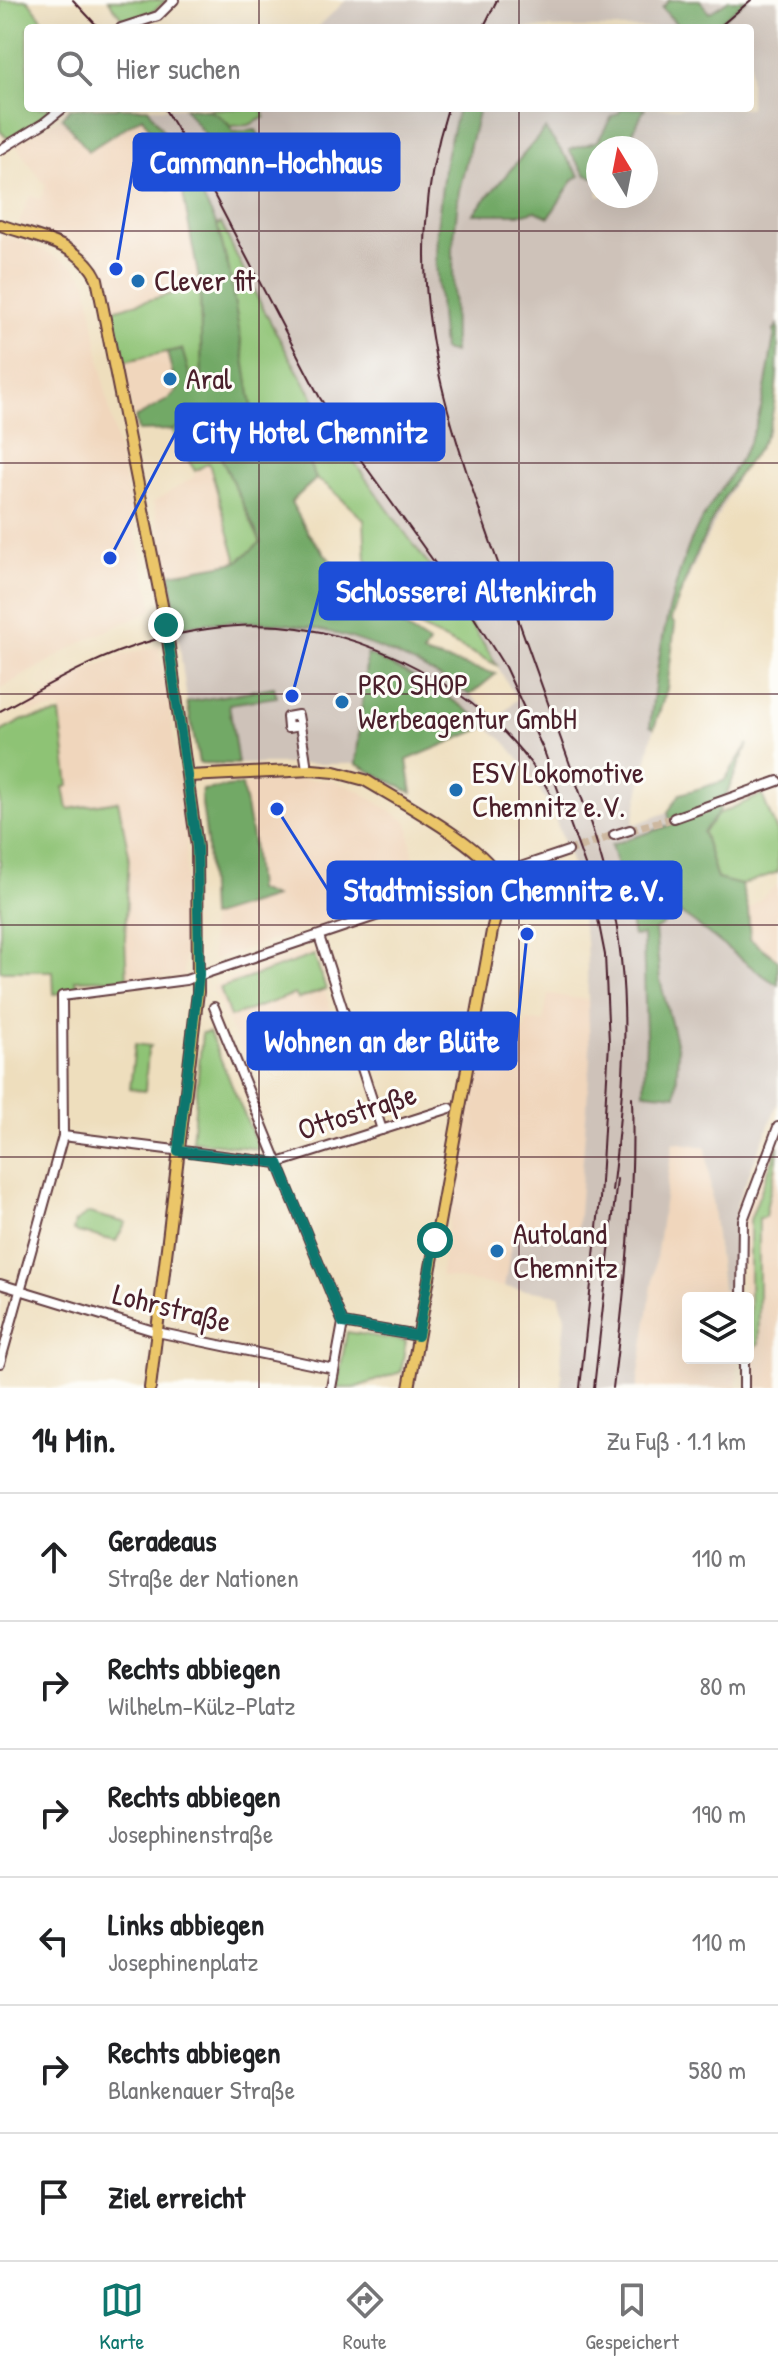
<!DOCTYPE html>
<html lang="de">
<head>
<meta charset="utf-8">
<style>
  :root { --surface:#fff; --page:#f6f6f6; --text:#202124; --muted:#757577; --line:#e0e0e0; --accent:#0f766e }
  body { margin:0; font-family:"Patrick Hand",sans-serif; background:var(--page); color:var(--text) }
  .controls { position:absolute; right:24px; bottom:24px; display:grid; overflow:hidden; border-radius:8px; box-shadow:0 8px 32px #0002 }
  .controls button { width:72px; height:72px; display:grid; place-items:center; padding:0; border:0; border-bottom:2px solid var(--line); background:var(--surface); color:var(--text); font:40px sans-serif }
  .compass { position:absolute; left:586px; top:136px; width:72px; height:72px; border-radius:50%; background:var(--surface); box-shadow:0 8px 32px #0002; rotate:350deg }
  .stop { position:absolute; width:24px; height:24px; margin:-18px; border:6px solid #0f766e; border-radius:50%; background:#fff }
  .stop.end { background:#0f766e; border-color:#fff; box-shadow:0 2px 8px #0008 }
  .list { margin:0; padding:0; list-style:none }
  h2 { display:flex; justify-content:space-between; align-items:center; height:104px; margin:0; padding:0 32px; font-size:34px }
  h2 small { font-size:26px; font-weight:400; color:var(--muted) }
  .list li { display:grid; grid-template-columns:52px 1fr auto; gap:24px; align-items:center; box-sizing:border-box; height:128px; padding:0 32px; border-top:2px solid var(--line) }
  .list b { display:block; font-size:30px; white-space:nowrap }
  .list p { margin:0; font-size:26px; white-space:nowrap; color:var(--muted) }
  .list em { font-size:26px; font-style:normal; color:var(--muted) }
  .icon { flex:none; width:44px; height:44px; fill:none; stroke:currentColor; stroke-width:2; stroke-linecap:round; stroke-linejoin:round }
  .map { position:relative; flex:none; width:778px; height:1388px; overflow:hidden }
  .search { position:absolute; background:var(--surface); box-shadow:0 8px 32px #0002; left:24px; right:24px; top:24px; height:88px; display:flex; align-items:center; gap:20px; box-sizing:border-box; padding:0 28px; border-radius:8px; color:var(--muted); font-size:30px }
  .sheet { height:872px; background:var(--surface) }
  nav { display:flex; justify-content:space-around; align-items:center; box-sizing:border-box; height:112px; border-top:2px solid var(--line); background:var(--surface); font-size:22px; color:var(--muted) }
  nav a { display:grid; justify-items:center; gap:4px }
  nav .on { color:var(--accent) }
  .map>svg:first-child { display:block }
  .built { fill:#f0d6bc }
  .industrial { fill:#cec2b9; fill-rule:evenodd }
  .green { fill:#8ec375; stroke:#6c7150; stroke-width:2 }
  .forest { fill:#72a966; stroke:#5e6448; stroke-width:2 }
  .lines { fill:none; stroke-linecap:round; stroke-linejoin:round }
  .minor-tunnel { stroke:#cdb8a0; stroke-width:8; stroke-dasharray:8 4; stroke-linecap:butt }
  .minor-casing { stroke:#633c41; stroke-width:12 }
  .major-casing { stroke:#633c41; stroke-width:14 }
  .minor { stroke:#fff; stroke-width:8 }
  .major { stroke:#ebc669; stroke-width:10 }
  .rail { stroke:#4a1f2b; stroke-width:2 }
  .route { stroke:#0f766e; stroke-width:10 }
  .grid { fill:none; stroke:#4a1f2b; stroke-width:2; stroke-opacity:0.55 }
  .poi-dot { fill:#1f6fb2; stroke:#fdfcf7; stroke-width:3 }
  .labels { text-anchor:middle; stroke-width:6; stroke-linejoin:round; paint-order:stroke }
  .poi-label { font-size:30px; fill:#4a1f2b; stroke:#fdfcf7; text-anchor:start }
  .street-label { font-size:30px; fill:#4a1f2b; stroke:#fdfcf7 }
  .leader { fill:none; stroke:#1d4ed8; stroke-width:3 }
  .callout-dot { fill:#1d4ed8; stroke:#fdfcf7; stroke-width:3 }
  .callout { fill:#1d4ed8; stroke:#1d4ed8; stroke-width:3 }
  .callout-label { font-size:32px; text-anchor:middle; font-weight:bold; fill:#fff }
</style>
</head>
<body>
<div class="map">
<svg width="778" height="1388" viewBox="0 0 778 1388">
  <rect width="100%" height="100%" fill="#fdfcf7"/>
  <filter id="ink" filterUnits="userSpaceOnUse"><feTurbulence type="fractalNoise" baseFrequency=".0125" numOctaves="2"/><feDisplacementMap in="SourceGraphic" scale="16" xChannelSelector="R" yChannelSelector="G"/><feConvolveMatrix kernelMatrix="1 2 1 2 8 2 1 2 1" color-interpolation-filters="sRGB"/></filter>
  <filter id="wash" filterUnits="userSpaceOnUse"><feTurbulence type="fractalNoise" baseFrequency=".006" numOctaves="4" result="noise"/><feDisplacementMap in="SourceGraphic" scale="32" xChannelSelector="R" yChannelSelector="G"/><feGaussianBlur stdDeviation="1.8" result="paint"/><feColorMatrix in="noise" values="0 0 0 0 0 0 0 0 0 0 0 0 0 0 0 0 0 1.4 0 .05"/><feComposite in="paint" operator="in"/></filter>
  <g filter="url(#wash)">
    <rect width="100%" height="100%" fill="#eedebd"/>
    <path class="built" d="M142,116L164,151L162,180L180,184L182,188L200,286L109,311L97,265L89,251L19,223L30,196L40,199L46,186L16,145L62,117L89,151Z
      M0,235L14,237L73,265L87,282L104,384L153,610L86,640L0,689Z
      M167,352L177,391L167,400L135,418L121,362Z
      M209,462L237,562L170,574L153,502L194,477L195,471Z
      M159,646L187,823L184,977L127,979L125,939L129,854L118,801L68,809L64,787L69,785L60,708L27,713V708L63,682L94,667L123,655Z
      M298,779L331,780L359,791L408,822L418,892L212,960L210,917L272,897L257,890L253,842L242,785Z
      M778,884V960L750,939L748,909Z
      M312,948L340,1039L249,1069L212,986Z
      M548,994L589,1000L590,1062L577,1240L514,1229L504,1287L440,1276L482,1023L524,1031L526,1020L543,1022Z
      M778,1128V1388H748V1298H743L744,1220Z
      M673,1142L706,1146L721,1288L736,1295V1298H688V1358H737V1388H637Z"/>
    <path class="industrial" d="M346,0H778V356L751,451L701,550L671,619L655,672L650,726L654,728L633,822L635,824L668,812V825H671L688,887L778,966V1103L736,1206V1295L722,1289L706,1147L673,1142L637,1388H561L562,1372H560L565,1317L559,1295L504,1287L514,1229L577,1240L590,1062L586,941L577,899L578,880L551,808L525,767L505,742L460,703L367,655L356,764H238L229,703L276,697L274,687L187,702L177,627L232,621H270L304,625L368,643L424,667L470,695L498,718L517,699L469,619L352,459L307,389L258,303L221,224L217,225L191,174L148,108H184L200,128L249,125L261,108H750V28H317ZM598,148H646V196H598Z"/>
    <path class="green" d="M0,0H28L49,28H28V108H60L8,139L0,131Z
      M108,0H167L147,16L124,21Z
      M261,108L265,117L249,125L231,126L209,109Z
      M221,223C259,305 301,382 351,457C398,527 453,592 497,665L409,622L366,560L364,520L328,486L316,479L291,420L258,443L229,270L217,225Z
      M200,286L202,383L192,385L181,349L121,362L109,311Z
      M205,410L217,449L261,543L237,562L209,463L195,471L182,450H179L173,430Z
      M60,714L69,786L64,787L68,809L118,801L129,854L125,939L127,979L75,980L82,991L54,994L53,971H0V732L23,720Z
      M762,795L778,834V872L741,885L717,879L703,832L718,814Z
      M314,955L326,989L298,999L295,994L230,1017L220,988Z
      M209,1032L259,1149L192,1141L202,1033Z
      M135,1044L151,1046L148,1050L145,1091L130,1089Z
      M778,1145C778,1170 768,1192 765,1217L759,1218V1343L754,1350L750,1323V1220Z
      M89,1213L126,1223L116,1241L73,1231L75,1222Z
      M347,1332L406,1341L401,1372L354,1388H337Z"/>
    <path class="forest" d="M669,0H700L709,13L729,0H746L713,28H680L662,8Z
      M70,108H148L191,174L217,225L229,270L258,442L290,420L316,479L291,502L308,533L349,584L347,590L429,643L423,654L496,674L470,695C375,635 289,610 177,627L170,574L237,562L261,542L217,449L206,411L173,430L138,431L135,418L167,400L177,391L167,352L182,349L192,384L202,383L200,286L182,188L179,184L169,190L162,180L164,151L142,117L88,151L62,117Z
      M184,108C206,108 222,111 233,132L256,130L262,141L249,165C221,159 201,130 184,108Z
      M458,108H479L459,191L453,247L454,353L443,350L436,264L437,228L445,161Z
      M622,108H645L625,148H598V178L586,175L569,150L598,141L612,116L618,114Z
      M545,129L580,176L574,179L549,217L535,211L524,214H473Z
      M778,325C778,359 778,396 769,428C761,450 744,465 732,484C707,526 687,574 671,619L675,625L667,689L654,728L650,726C656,666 666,606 688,548C701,514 725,486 743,454C763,420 767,375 774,337V330Z
      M367,654C411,674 450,695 488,726L407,760L412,793L356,764Z
      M274,687L277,697L229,704L238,764L199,763L187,702Z
      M748,744L718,814L703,832L717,879L741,885L748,909L750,939L778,960V985C743,964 714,935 680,913L655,930L660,980L678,1050L676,1095L644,1092L646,1037L643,935L633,936L625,896L611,845L671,825L668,812L680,794L724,781Z
      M242,785L253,842L257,890L274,897L210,917L207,842L201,796L203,790Z"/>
  </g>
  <g filter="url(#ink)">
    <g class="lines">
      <path class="minor-tunnel" d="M630,830L674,818
        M568,851L614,835"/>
      <g class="minor-casing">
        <path id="minor" d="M121,28L158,16L174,0
          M0,150L44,123L63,108
          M300,726L288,728L287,717L298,715C301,733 305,752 307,770
          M674,818L778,781
          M614,835L630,830
          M319,936L382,1130
          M214,1007L343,1323
          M63,1136L278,1163L450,1108
          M0,1284L157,1332L334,1369
          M742,1298L743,1220L778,1127
          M343,1323L418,1336
          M0,1363L63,1136L62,996L186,980L568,851
          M331,1388L343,1323
          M744,1388V1358"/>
      </g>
      <g class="major-casing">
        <path id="major" d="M0,225C34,237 81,243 97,279L166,625L197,847L198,992L150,1388
          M189,776L312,770L335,772L365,780C394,798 493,850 499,881C502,897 495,916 492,931L409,1388"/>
      </g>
      <use href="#minor" class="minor"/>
      <use href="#major" class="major"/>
      <path class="rail" d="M73,0L99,28
        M483,28L497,0
        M718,28L751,0
        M164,108L198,164L320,398L348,442L473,616L505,667L544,751L590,879L605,955L609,1043L600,1199L580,1388
        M448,108C397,270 439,396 493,549C518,619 543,689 568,759C584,804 601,850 611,897C633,995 624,1092 612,1191
        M0,711C49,684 99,655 154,640C195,629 237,623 280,626C384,634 503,703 552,797
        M594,1388L617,1179
        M613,1388C625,1291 635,1195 632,1097"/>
    </g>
  </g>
  <g class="lines" filter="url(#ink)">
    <path class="route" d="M166,625L197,847L199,975L178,1151L278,1163L343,1323L418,1336L435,1240"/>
  </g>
  <path class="grid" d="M259,0V28M519,0V28M259,108V1388M519,108V1388M0,231H778M0,463H778M0,694H778M0,925H778M0,1157H778"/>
  <g class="poi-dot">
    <circle cx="138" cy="281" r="8"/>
    <circle cx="170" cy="379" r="8"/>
    <circle cx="342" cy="702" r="8"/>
    <circle cx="456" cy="790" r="8"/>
    <circle cx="497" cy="1251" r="8"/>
  </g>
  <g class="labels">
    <g class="poi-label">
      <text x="154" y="291">Clever fit</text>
      <text x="186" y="389">Aral</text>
      <text x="358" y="695">PRO SHOP<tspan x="358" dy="34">Werbeagentur GmbH</tspan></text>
      <text x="472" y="783">ESV Lokomotive<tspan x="472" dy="34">Chemnitz e.V.</tspan></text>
      <text x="513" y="1244">Autoland<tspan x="513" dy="34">Chemnitz</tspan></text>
    </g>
    <g class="street-label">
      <text transform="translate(357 1112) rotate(-18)" y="10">Ottostraße</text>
      <text transform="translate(172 1308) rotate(14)" y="10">Lohrstraße</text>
    </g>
  </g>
  <path class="leader" d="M116 269L134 162M110 558L176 432M292 696L320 591M277 809L328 890M527 934L516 1041"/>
  <g class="callout-dot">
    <circle cx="116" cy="269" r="8"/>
    <circle cx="110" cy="558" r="8"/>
    <circle cx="292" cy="696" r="8"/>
    <circle cx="277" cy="809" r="8"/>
    <circle cx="527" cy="934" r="8"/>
  </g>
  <g class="callout">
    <rect x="134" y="134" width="265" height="56" rx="8"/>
    <rect x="176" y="404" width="268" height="56" rx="8"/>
    <rect x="320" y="563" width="292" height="56" rx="8"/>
    <rect x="328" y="862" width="353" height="56" rx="8"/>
    <rect x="248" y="1013" width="268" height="56" rx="8"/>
  </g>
  <g class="callout-label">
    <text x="266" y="173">Cammann-Hochhaus</text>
    <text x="310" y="443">City Hotel Chemnitz</text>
    <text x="466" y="602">Schlosserei Altenkirch</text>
    <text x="504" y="901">Stadtmission Chemnitz e.V.</text>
    <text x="382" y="1052">Wohnen an der Blüte</text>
  </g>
</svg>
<div class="controls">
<button><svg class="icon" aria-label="layers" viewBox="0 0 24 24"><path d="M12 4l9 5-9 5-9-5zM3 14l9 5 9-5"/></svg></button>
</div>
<svg class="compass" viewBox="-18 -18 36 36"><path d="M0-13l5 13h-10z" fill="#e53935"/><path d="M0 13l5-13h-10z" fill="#757577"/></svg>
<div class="stop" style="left:435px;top:1240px"></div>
<div class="stop end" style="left:166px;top:625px"></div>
<div class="search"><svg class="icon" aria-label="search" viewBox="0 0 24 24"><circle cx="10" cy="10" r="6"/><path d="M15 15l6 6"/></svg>Hier suchen</div>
</div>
<section class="sheet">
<h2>14 Min.<small>Zu Fuß · 1.1 km</small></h2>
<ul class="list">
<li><svg class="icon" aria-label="ahead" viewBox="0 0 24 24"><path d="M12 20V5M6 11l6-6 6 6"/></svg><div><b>Geradeaus</b><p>Straße der Nationen</p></div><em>110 m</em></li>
<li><svg class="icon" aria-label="right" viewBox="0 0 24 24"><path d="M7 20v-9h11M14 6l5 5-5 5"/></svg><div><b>Rechts abbiegen</b><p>Wilhelm-Külz-Platz</p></div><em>80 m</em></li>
<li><svg class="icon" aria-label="right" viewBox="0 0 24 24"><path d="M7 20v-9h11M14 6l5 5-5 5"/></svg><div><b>Rechts abbiegen</b><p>Josephinenstraße</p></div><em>190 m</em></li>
<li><svg class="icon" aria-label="left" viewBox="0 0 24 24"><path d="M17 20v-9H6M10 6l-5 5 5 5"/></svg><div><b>Links abbiegen</b><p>Josephinenplatz</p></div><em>110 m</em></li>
<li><svg class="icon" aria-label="right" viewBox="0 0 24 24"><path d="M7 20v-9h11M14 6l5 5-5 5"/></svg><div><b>Rechts abbiegen</b><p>Blankenauer Straße</p></div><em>580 m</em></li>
<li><svg class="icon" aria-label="arrive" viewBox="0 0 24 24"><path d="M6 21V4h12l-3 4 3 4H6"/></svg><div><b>Ziel erreicht</b></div></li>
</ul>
</section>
<nav>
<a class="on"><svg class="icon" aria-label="map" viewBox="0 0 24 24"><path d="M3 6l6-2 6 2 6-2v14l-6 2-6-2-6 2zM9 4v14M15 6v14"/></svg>Karte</a>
<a><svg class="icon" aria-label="directions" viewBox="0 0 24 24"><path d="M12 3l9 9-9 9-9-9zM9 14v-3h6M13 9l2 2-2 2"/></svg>Route</a>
<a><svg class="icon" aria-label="saved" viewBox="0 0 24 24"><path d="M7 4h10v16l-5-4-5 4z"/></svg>Gespeichert</a>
</nav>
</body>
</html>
